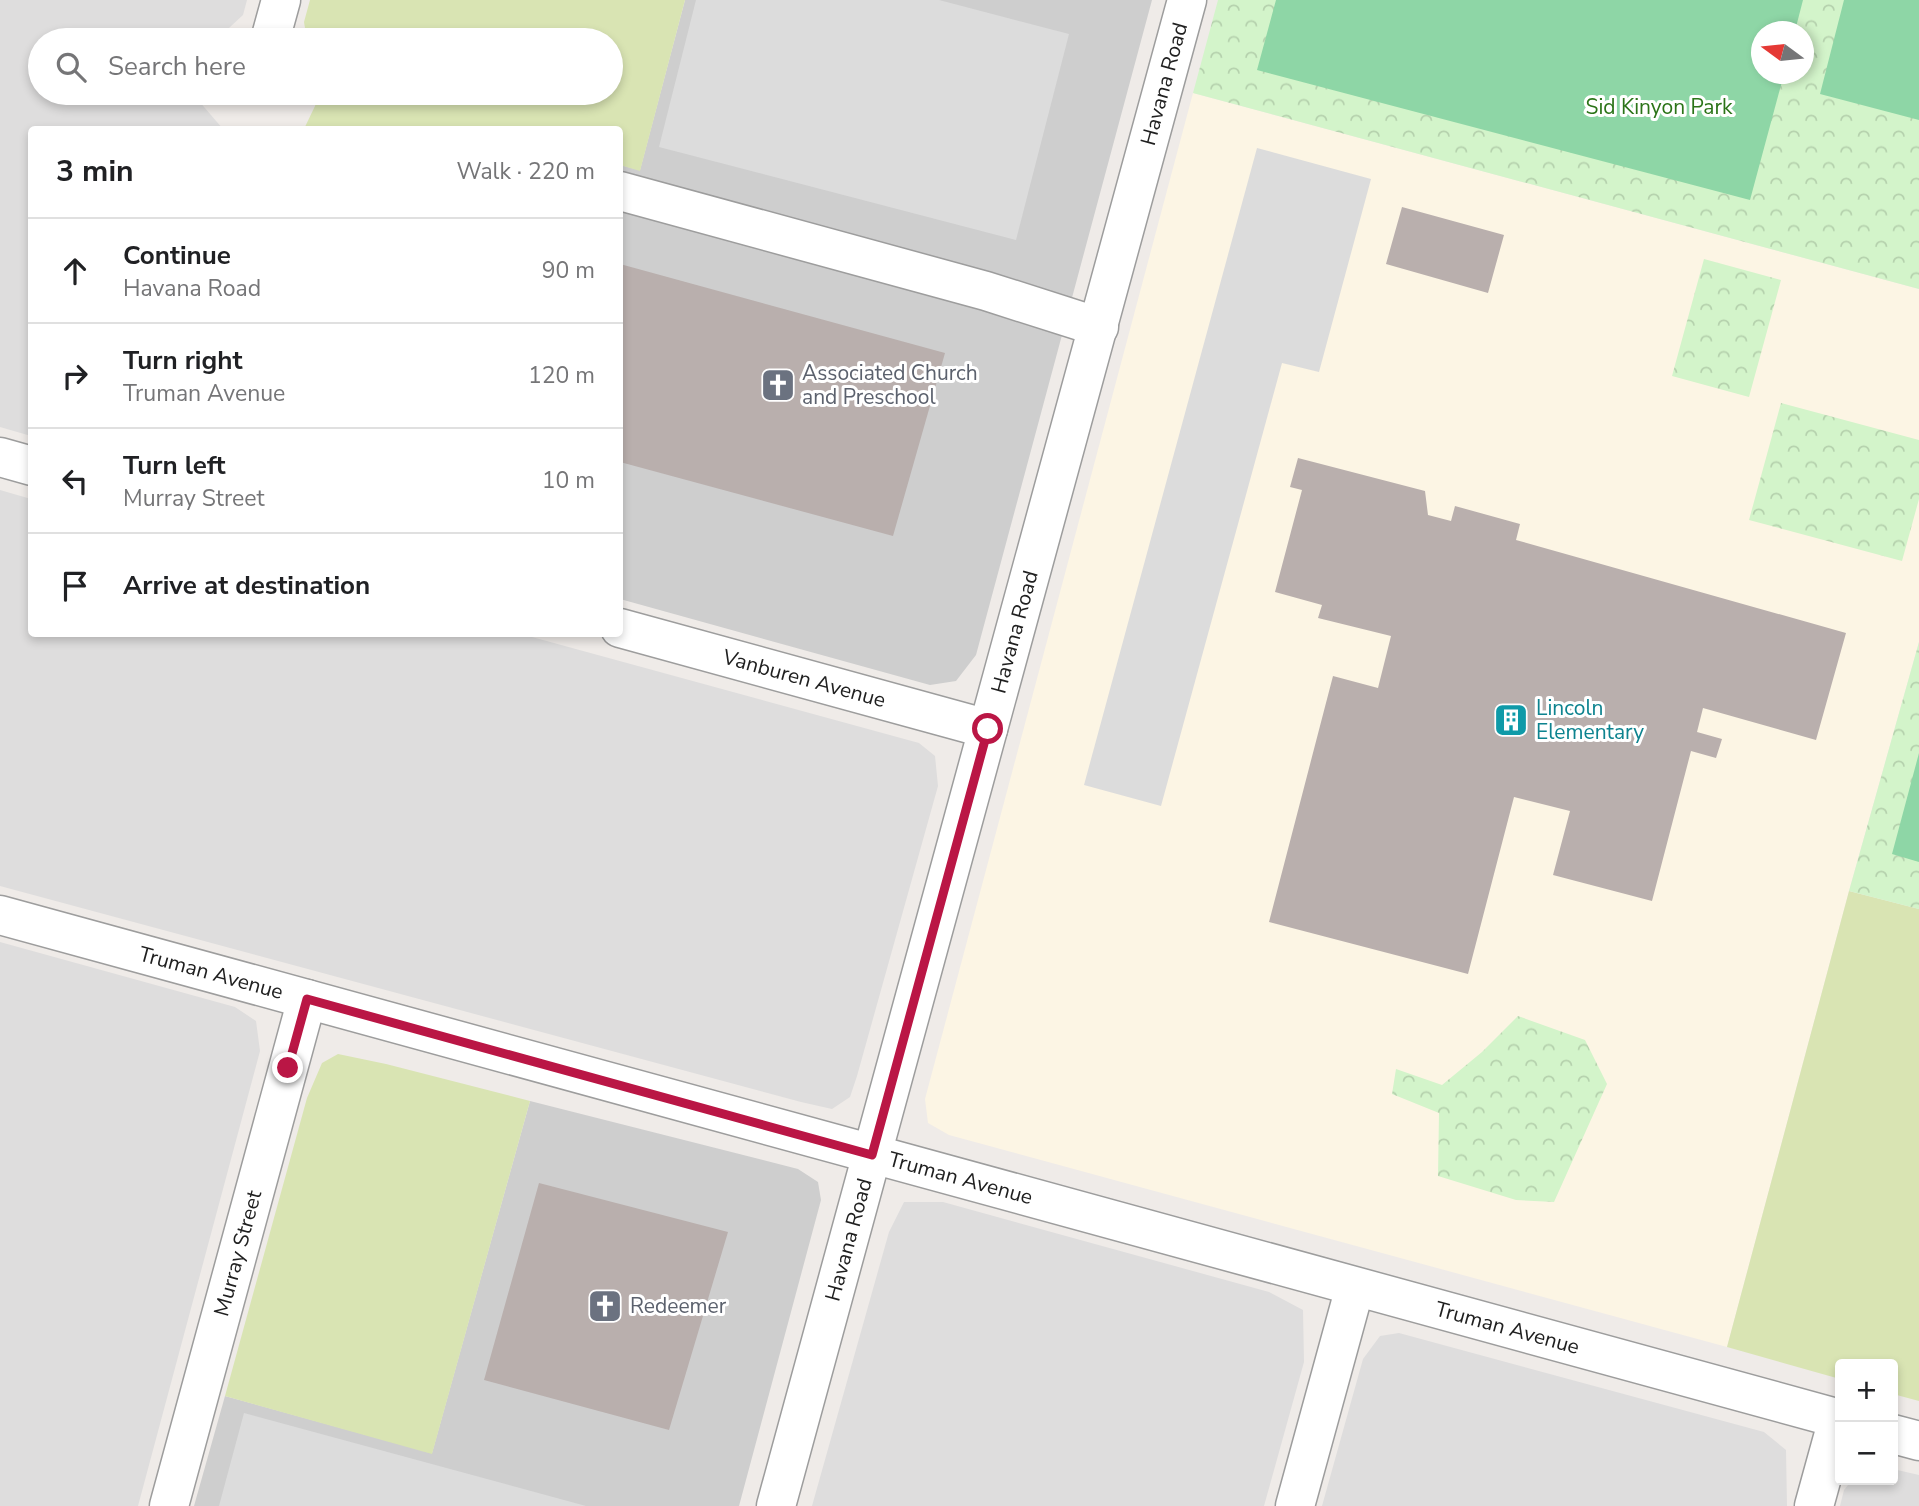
<!DOCTYPE html>
<html lang="en">
<head>
<meta charset="utf-8">
<style>
  :root { --surface:#fff; --page:#f2f2f2; --text:#202124; --muted:#757577; --line:#e0e0e0 }
  body { margin:0; font-family:"Nunito Sans",sans-serif; background:var(--page); color:var(--text) }
  .controls { position:absolute; right:21px; bottom:21px; display:grid; overflow:hidden; border-radius:7px; box-shadow:0 4px 10px #0003 }
  .controls button { width:63px; height:63px; display:grid; place-items:center; padding:0; border:0; border-bottom:2px solid var(--line); background:var(--surface); color:var(--text); font:35px sans-serif }
  .compass { position:absolute; left:1751px; top:21px; width:63px; height:63px; border-radius:50%; background:var(--surface); box-shadow:0 4px 10px #0003; rotate:285deg }
  .stop { position:absolute; width:21px; height:21px; margin:-16px; border:5px solid #ba1645; border-radius:50%; background:#fff }
  .stop.end { background:#ba1645; border-color:#fff; box-shadow:0 2px 7px #0008 }
  .list { margin:0; padding:0; list-style:none }
  h2 { display:flex; justify-content:space-between; align-items:center; height:91px; margin:0; padding:0 28px; font-size:30px }
  h2 small { font-size:23px; font-weight:400; color:var(--muted) }
  .list li { display:grid; grid-template-columns:46px 1fr auto; gap:21px; align-items:center; box-sizing:border-box; height:105px; padding:0 28px; border-top:2px solid var(--line) }
  .list b { display:block; font-size:26px; white-space:nowrap }
  .list p { margin:0; font-size:23px; white-space:nowrap; color:var(--muted) }
  .list em { font-size:23px; font-style:normal; color:var(--muted) }
  .icon { flex:none; width:38px; height:38px; fill:none; stroke:currentColor; stroke-width:2; stroke-linecap:round; stroke-linejoin:round }
  .map { position:relative; flex:none; width:1919px; height:1506px; overflow:hidden }
  .search { position:absolute; background:var(--surface); box-shadow:0 4px 10px #0003; left:28px; top:28px; width:595px; height:77px; display:flex; align-items:center; gap:18px; box-sizing:border-box; padding:0 24px; border-radius:38px; color:var(--muted); font-size:26px }
  .panel { position:absolute; background:var(--surface); box-shadow:0 4px 10px #0003; left:28px; top:126px; width:595px; height:511px; border-radius:7px }
  .map>svg:first-child { display:block }
  .residential { fill:#dedddd }
  .education { fill:#fcf5e4 }
  .religious { fill:#cecece }
  .grass { fill:#d9e4b3 }
  .park { fill:url(#park-crowns); fill-rule:evenodd }
  .pitch { fill:#8ed6a6 }
  .parking { fill:#dcdcdc }
  .building { fill:#b9afad }
  .lines { fill:none; stroke-linecap:round; stroke-linejoin:round }
  .minor-casing { stroke:#9d9d9d; stroke-width:41 }
  .minor { stroke:#fff; stroke-width:38 }
  .route { stroke:#ba1645; stroke-width:9 }
  .labels { text-anchor:middle; stroke-width:6; stroke-linejoin:round; paint-order:stroke }
  .street-label { font-size:21px; fill:#202020; stroke:#fff }
  .park-label { font-size:21px; fill:#2b7418; stroke:#fff }
  .worship-label { font-size:21px; fill:#5b616d; stroke:#fff; text-anchor:start }
  .culture-label { font-size:21px; fill:#0d838f; stroke:#fff; text-anchor:start }
</style>
</head>
<body>
<div class="map">
<svg width="1919" height="1506" viewBox="0 0 1919 1506">
  <defs>
    <pattern id="park-crowns" width="20" height="18" patternUnits="userSpaceOnUse" patternTransform="scale(1.75)"><rect width="20" height="18" fill="#d3f4ca"/><path d="M2 6a3 3 0 1 1 6 0M12 15a3 3 0 1 1 6 0" fill="none" stroke="#b5d1ad"/></pattern>
  </defs>
  <rect width="100%" height="100%" fill="#efebe8"/>
  <path class="residential" d="M0,0H247L243,15L216,40H40V93H199L198,100L223,129L32,130L31,436L0,427Z
    M0,490L31,499L32,634H521L919,743L935,756L938,786L857,1076L850,1097L832,1109L801,1102L0,886Z
    M0,942L235,1007L256,1021L260,1051L138,1506H0Z
    M904,1202H943L1269,1292L1303,1310L1304,1362L1264,1506H812L889,1232Z
    M1399,1333L1764,1432L1786,1450L1787,1506H1322L1363,1359L1380,1336Z
    M1893,1469L1919,1475V1506H1840L1844,1490L1852,1480H1893Z"/>
  <path class="education" d="M1193,93L1919,289V642L1849,891L1727,1347L949,1135L928,1123L925,1099Z"/>
  <path class="religious" d="M685,0H1152L976,655L956,681L930,685L620,599V165L640,170Z
    M530,1101L798,1169L818,1182L821,1200L739,1506H194L225,1396L432,1453Z"/>
  <path class="grass" d="M310,0H685L640,171L620,165V130L304,129L315,106L319,93H611V40H307L304,22Z
    M1849,891L1919,909V1401L1893,1394V1364H1840V1379L1727,1347Z
    M338,1054L386,1064L530,1101L432,1454L225,1396L307,1098L322,1063Z"/>
  <path class="park" d="M1218,0H1919V289L1193,93ZM1762,32H1804V74H1762Z
    M1704,259L1781,280L1749,397L1672,376Z
    M1781,403L1919,440V499L1902,561L1749,520Z
    M1919,642V909L1849,891Z
    M1518,1016L1585,1040L1607,1084L1554,1202L1516,1200L1438,1176L1439,1113L1392,1094L1396,1069L1442,1085L1482,1052Z"/>
  <path class="pitch" d="M1276,0H1803L1795,31L1762,32V74H1784L1750,200L1257,70Z
    M1844,0H1919V120L1820,94Z
    M1919,753V862L1892,854Z"/>
  <path class="parking" d="M696,0H939L1069,34L1016,240L659,147Z
    M1257,148L1371,179L1319,372L1282,363L1161,806L1084,785Z
    M244,1413L586,1506H219Z"/>
  <path class="building" d="M1402,207L1504,235L1488,293L1386,264Z
    M620,264L945,353L893,536L620,462Z
    M1298,458L1425,491L1428,515L1451,521L1455,506L1520,524L1516,540L1846,633L1816,740L1703,708L1697,732L1722,739L1716,758L1691,751L1652,901L1553,875L1570,811L1514,797L1468,974L1269,922L1333,676L1378,688L1391,636L1318,618L1322,605L1275,592L1302,490L1290,487Z
    M539,1183L728,1232L669,1430L484,1380Z"/>
  <g class="lines">
    <g class="minor-casing">
      <g id="minor">
        <path d="M270,40L281,0"/>
        <path d="M620,191L986,291L1099,327"/>
        <path d="M0,457L32,466"/>
        <path id="s1" d="M620,628L988,729"/>
        <path id="s2" d="M0,915L1840,1419"/>
        <path d="M1893,1434L1919,1441"/>
        <path id="s3" d="M169,1506L307,999"/>
        <path id="s4" d="M776,1506L1187,0"/>
        <path d="M1295,1506L1355,1287"/>
        <path d="M1814,1506L1838,1419"/>
      </g>
    </g>
    <use href="#minor" class="minor"/>
  </g>
  <g class="lines">
    <path class="route" d="M288,1068L307,999L872,1155L988,729"/>
  </g>
  <defs>
    <g id="church-square" transform="scale(1.75)"><rect x="-9" y="-9" width="18" height="18" rx="4" fill="#6b7280" stroke="#fff"/><path d="M-1.2-6h2.4v3.5h3.3v2.4h-3.3V6h-2.4V-.1h-3.3v-2.4h3.3Z" fill="#fff"/></g>
    <g id="building-square" transform="scale(1.75)"><rect x="-9" y="-9" width="18" height="18" rx="4" fill="#0f9aa8" stroke="#fff"/><path d="M-4-6H4V6H1V3H-1V6H-4ZM-2.5-4.3h1.7v1.8h-1.7ZM.8-4.3h1.7v1.8H.8ZM-2.5-1h1.7V.8h-1.7ZM.8-1h1.7V.8H.8Z" fill="#fff"/></g>
  </defs>
  <g fill-rule="evenodd">
    <use href="#church-square" x="778" y="385"/>
    <use href="#building-square" x="1511" y="720"/>
    <use href="#church-square" x="605" y="1306"/>
  </g>
  <g class="labels">
    <g class="street-label">
      <text dy="7" stroke="none"><textPath href="#s4" startOffset="1474">Havana Road</textPath></text>
      <text dy="7" stroke="none"><textPath href="#s4" startOffset="906">Havana Road</textPath></text>
      <text dy="7" stroke="none"><textPath href="#s1" startOffset="191">Vanburen Avenue</textPath></text>
      <text dy="7" stroke="none"><textPath href="#s2" startOffset="219">Truman Avenue</textPath></text>
      <text dy="7" stroke="none"><textPath href="#s2" startOffset="996">Truman Avenue</textPath></text>
      <text dy="7" stroke="none"><textPath href="#s4" startOffset="276">Havana Road</textPath></text>
      <text dy="7" stroke="none"><textPath href="#s3" startOffset="262">Murray Street</textPath></text>
      <text dy="7" stroke="none"><textPath href="#s2" startOffset="1563">Truman Avenue</textPath></text>
    </g>
    <g class="park-label">
      <text x="1659" y="114">Sid Kinyon Park</text>
    </g>
    <g class="worship-label">
      <text x="802" y="380">Associated Church<tspan x="802" dy="24">and Preschool</tspan></text>
      <text x="630" y="1313">Redeemer</text>
    </g>
    <g class="culture-label">
      <text x="1536" y="715">Lincoln<tspan x="1536" dy="24">Elementary</tspan></text>
    </g>
  </g>
</svg>
<div class="controls">
<button>+</button>
<button>−</button>
</div>
<svg class="compass" viewBox="-18 -18 36 36"><path d="M0-13l5 13h-10z" fill="#e53935"/><path d="M0 13l5-13h-10z" fill="#757577"/></svg>
<div class="stop" style="left:988px;top:729px"></div>
<div class="stop end" style="left:288px;top:1068px"></div>
<div class="search"><svg class="icon" aria-label="search" viewBox="0 0 24 24"><circle cx="10" cy="10" r="6"/><path d="M15 15l6 6"/></svg>Search here</div>
<section class="panel">
<h2>3 min<small>Walk · 220 m</small></h2>
<ul class="list">
<li><svg class="icon" aria-label="ahead" viewBox="0 0 24 24"><path d="M12 20V5M6 11l6-6 6 6"/></svg><div><b>Continue</b><p>Havana Road</p></div><em>90 m</em></li>
<li><svg class="icon" aria-label="right" viewBox="0 0 24 24"><path d="M7 20v-9h11M14 6l5 5-5 5"/></svg><div><b>Turn right</b><p>Truman Avenue</p></div><em>120 m</em></li>
<li><svg class="icon" aria-label="left" viewBox="0 0 24 24"><path d="M17 20v-9H6M10 6l-5 5 5 5"/></svg><div><b>Turn left</b><p>Murray Street</p></div><em>10 m</em></li>
<li><svg class="icon" aria-label="arrive" viewBox="0 0 24 24"><path d="M6 21V4h12l-3 4 3 4H6"/></svg><div><b>Arrive at destination</b></div></li>
</ul>
</section>
</div>
</body>
</html>
